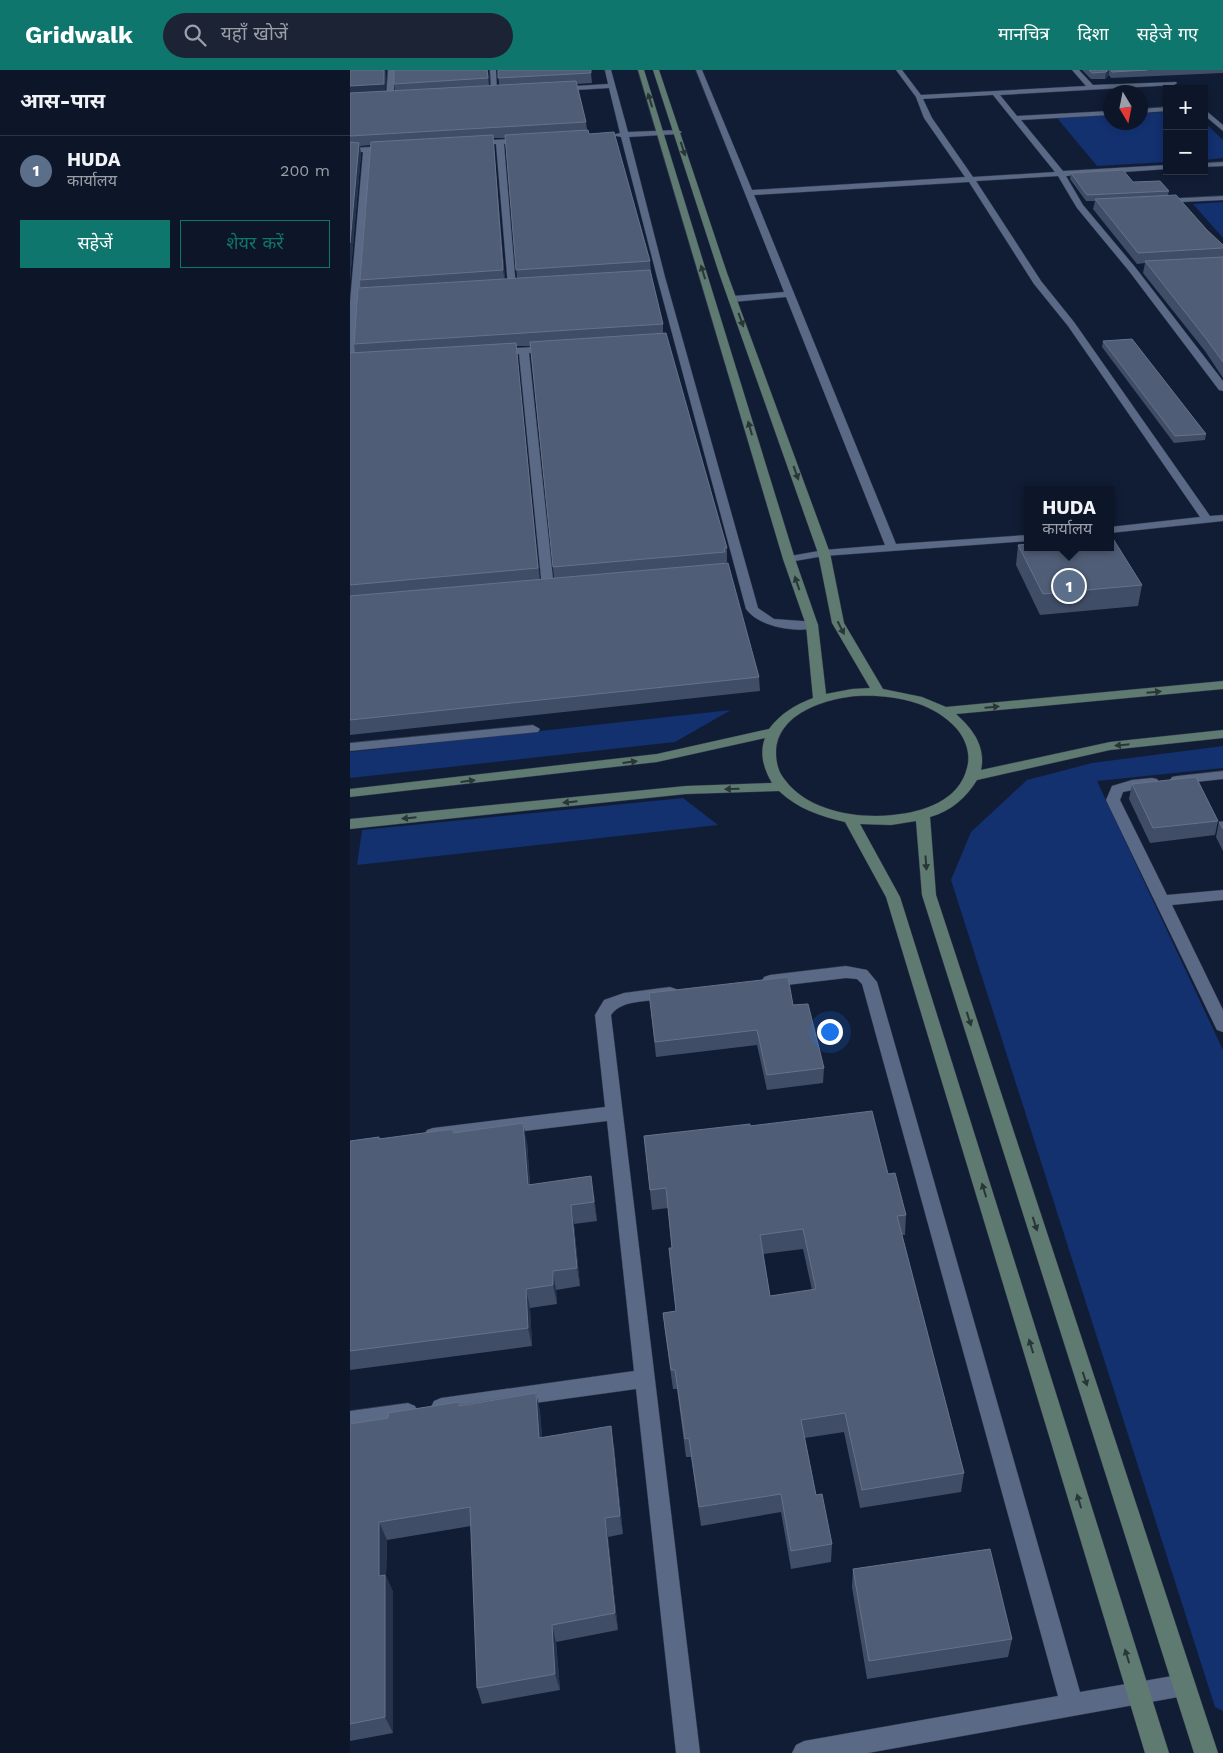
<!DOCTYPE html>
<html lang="hi">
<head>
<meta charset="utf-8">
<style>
  :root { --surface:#0d1628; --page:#1b2334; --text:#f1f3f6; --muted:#9a9fa8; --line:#2d3545; --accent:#0f766e }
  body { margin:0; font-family:"Work Sans","Noto Sans Devanagari",sans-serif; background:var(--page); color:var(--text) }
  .controls { position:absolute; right:15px; top:15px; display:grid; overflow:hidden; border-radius:0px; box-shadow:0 2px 8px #0003 }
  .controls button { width:45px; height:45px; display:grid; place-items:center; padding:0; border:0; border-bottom:1px solid var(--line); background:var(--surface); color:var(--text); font:25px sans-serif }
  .compass { position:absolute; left:753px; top:15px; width:45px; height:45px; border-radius:50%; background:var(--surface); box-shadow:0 2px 8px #0003; rotate:170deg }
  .you { position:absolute; left:479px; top:961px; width:18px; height:18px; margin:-12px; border:4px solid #fff; border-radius:50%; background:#1a73e8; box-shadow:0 0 0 8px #1a73e833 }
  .badge { display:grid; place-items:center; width:32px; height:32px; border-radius:50%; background:var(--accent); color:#fff; font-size:16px; font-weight:700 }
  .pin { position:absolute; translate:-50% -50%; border:2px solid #fff; box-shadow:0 1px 5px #0006 }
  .popup { position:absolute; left:674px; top:416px; width:90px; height:65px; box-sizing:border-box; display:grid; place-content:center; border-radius:0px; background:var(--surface); filter:drop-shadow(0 1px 4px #0005); font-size:16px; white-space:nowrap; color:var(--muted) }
  .popup b { font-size:19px; color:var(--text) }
  .popup::after { content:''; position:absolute; left:50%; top:100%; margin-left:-10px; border:10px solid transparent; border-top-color:var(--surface) }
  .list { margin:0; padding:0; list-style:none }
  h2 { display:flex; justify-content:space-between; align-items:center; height:65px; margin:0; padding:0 20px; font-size:21px }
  h2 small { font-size:16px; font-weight:400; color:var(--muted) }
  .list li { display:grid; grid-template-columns:32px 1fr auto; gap:15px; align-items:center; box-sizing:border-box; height:70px; padding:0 20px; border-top:1px solid var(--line) }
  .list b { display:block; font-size:19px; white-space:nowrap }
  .list p { margin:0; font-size:16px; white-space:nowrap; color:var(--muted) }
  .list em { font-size:16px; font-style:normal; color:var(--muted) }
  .actions { display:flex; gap:10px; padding:15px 20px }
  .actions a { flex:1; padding:11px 0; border:1px solid var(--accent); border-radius:0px; text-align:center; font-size:18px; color:var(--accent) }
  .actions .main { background:var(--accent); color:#fff }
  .icon { flex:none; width:28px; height:28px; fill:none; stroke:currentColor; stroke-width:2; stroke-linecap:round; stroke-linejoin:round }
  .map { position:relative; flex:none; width:873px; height:1683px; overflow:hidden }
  header { display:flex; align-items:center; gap:30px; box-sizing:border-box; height:70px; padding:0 25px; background:var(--accent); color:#fff }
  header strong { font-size:24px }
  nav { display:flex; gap:28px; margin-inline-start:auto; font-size:18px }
  .search { width:350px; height:45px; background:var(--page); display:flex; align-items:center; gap:12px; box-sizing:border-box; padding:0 18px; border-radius:28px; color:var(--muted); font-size:19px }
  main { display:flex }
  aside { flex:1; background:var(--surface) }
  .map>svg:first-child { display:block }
  .green { fill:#13306f }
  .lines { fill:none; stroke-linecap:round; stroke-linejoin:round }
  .street-casing { stroke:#31374b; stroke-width:1 }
  .secondary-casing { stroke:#31374b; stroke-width:1 }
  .street { fill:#5a6985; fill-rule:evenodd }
  .secondary { fill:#5f7a71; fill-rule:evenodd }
  .wall { fill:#404d67; fill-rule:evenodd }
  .shaded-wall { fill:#26334c }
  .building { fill:#505d76; stroke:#66728a; fill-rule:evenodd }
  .oneway { fill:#283638 }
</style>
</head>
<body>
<header>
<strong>Gridwalk</strong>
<div class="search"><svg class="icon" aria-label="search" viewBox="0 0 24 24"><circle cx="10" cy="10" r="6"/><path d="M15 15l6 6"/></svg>यहाँ खोजें</div>
<nav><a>मानचित्र</a><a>दिशा</a><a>सहेजे गए</a></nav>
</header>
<main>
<aside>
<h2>आस-पास<small></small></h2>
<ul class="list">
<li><span class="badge" style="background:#5c6f8a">1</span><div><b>HUDA</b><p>कार्यालय</p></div><em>200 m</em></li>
</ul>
<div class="actions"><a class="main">सहेजें</a><a>शेयर करें</a></div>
</aside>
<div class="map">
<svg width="873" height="1683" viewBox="0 0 873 1683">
  <rect width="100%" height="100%" fill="#111d35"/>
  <path class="green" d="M817,42V92L747,96L707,48L760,45V52H790L791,43Z
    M854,52L873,70V88L854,90Z
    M873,132V168L843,134Z
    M381,640L325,672L0,708V682Z
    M873,676V698L747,711L873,980V1641L865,1637L601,810L621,762L677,710L742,693Z
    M333,728L368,755L7,795L12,760Z"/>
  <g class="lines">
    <g class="street-casing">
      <path id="street" d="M38,0H44V28L40,30L36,28Z
        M140,0H146L147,23L141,22Z
        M255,0H261L278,62L328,60L332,62L328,64L279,67L315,207L408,538L424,549L466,552L468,555L466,558C445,563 409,557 396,539L307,207L271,67L262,65L270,63L259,18L209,21L205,19L209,17L258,14Z
        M346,0H352L402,120L615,107L574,48L566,27L546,0H552L571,25L736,16L722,0H729L743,15L826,12L827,13L824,15L650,25L667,46L760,41V45L671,50L713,101L817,95V99L716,106L733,135L785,197L873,311V321L869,320L779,201L727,138L708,106L626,111L691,211L724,252L860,446L873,445V451L760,463V457L850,447L718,256L684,214L619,112L404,125L546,474L678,465V471L474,486L439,492L435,491L433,489L435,487L474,480L535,475L436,227L383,232L378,229L383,226L434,222ZM643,25L705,102L623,107L582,48L573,29Z
        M817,37V41L790,43V39Z
        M854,39L873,55V61L854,45Z
        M176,68L180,70L179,72L154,74L166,217L162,220L158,217L146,74L124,75L120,73L124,71Z
        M41,76L45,78L44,80L21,81L5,288L0,291V232L13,82H0V78Z
        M873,92V96L854,97V93Z
        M873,126V130L812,133L808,131L812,129Z
        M200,276L203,277V281L179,283L204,518L198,522L192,518L169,284L148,285L143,282L148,279Z
        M183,655L190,659L188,662L0,681V673Z
        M873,701V709L827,714L822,713L820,710L822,707L827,706Z
        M802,708L807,709L809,712L807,715L773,722L770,730L817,825L873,820V830L822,835L873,940V962L867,960L865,956L756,730L762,716L782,710Z
        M496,896L517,900L527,912L730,1622L834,1604L842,1607L845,1615L842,1623L834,1626L518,1683H442L446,1675L454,1671L708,1626L512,914L507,909L496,908L420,917L414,915L412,911L414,907L420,905Z
        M320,917L326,919L328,923L326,927C306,933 273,927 261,945L350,1683H326L286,1319L91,1346L84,1343L81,1337L84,1331L91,1328L284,1301L257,1051L83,1072L77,1070L74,1065L77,1060L83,1058L255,1037L245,945L254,930L274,923Z
        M58,1333L65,1336L68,1342L65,1348L0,1359V1341Z"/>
    </g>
    <g class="secondary-casing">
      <path id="secondary" d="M288,0H294L445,489L468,555L476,624L502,619L520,618L482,553L468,483L369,203L303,0H309L377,203L480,483L494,553L533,619L572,627L596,637L873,611V619L606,644C623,659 636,677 631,700L760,672L873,660V668L760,680L627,710C616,728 601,741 580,747L586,825L868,1683H844L572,825L566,751L541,755L510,754L550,827L819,1683H795L536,827L495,752C470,746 448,739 429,721L336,724L0,759V749L336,716L422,713C414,699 409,684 415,668L307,692L0,727V719L307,684L419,659C431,643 445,635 463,628L456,555L433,489ZM506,626C541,624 583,631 607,659C616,670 621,684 617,698C609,731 573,742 543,745C507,749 458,741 435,710C428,702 426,692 426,682C427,644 474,629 506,626Z"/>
    </g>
    <use href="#street" class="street"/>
    <use href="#secondary" class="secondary"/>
  </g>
  <path class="wall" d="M0,0H36L35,21H45L44,14V0H138L139,16L149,15L148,0L241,3L242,13L227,14L236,52L237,60L300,191L301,203L313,254V263L377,478V492L375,493L409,607L410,621L0,665V283H5L4,274L11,218L10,210L21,75L10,76L11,84L0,210ZM143,68H155L167,208L155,209ZM166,276H180L204,508L190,510Z
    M732,0H873V3L761,8L759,5L755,9H741Z
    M721,103L783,112L819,121L818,125L873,175V308L855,281L793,203L795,193L787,194L743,139L745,131H736L720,109Z
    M753,271L856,364L855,370L824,373L752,277Z
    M668,475L792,515L788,536L690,545L666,495Z
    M782,714L868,751L865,765L800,773L779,729Z
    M869,752H873V781L866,767Z
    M299,923L443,935L474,998L473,1013L417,1020L407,975L306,987Z
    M400,1056L538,1104L556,1145L555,1165H552L614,1403L611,1422L510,1438L494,1362L455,1368L466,1425L482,1474L481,1492L441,1499L431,1442L351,1456L341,1387H336L327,1319H323L315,1262L313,1243L326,1241L319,1178H322L318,1138L302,1140L294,1066ZM453,1179L462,1220L420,1226L413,1184Z
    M103,1059L104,1062L177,1072L180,1114L244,1125L247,1151L224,1154L230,1216L206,1220L207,1234L180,1238L182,1276L0,1300V1071L29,1067L30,1069Z
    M186,1323L190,1342L192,1368L264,1376L273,1464L258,1467L268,1560L206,1572L210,1620L132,1634L127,1618L121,1456L37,1470L36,1506L43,1522V1663L0,1671V1354L38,1348L109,1332L110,1335Z
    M503,1499L662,1569L658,1587L517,1609L502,1517Z"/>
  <path class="shaded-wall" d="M34,0H36L35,24L0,27V16Z
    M758,0H759V5L755,9L756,2Z
    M143,65L144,76L155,212L153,200Z
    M9,73L11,84L0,210V173Z
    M173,1053L177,1072L181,1134L178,1115Z
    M241,1106L244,1125L247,1151L244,1132Z
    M221,1135L224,1154L230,1216L227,1198Z
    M203,1201L206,1220L207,1234L203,1215Z
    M176,1219L180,1238L182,1276L178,1258Z
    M186,1323L190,1342L194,1387L189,1368Z
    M261,1356L264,1376L273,1464L270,1446Z
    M255,1448L258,1467L268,1560L265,1543Z
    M29,1452L37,1470L36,1506L43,1522V1663L35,1647L29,1506Z
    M202,1555L206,1572L210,1620L205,1604Z"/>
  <path class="building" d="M0,0H34V14L0,16Z
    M44,0H137L138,8L44,14Z
    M148,0H241V3L148,8Z
    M739,0H758L756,2L742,3Z
    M761,0H797L762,2Z
    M226,11L236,52L0,66V23Z
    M238,60L239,64L264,62L300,191L166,200L155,65Z
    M143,65L153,200L10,210L21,72Z
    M0,72L9,73L0,173Z
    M773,100L783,112L810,111L819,121L737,125L721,103Z
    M826,125L857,160L873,175V178L788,183L745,129Z
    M873,187V292L857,270L795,191Z
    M300,200L313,254L4,274L8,218Z
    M316,263L377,478H374L375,482L203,497L180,272Z
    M782,269L856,364L825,366L753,271Z
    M166,273L188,498L0,515V283Z
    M760,467H762L792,515L693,524L668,475L678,474V477H760Z
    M378,493L409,607L0,650V526Z
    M846,707L868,751L803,758L782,714Z
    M869,752H873V759Z
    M438,907L443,935L458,934L474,998L417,1005L407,960L305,972L299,923Z
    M522,1041L538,1104L545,1103L556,1145L547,1146L614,1403L512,1420L495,1343L451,1350L466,1425L472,1424L482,1474L441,1481L431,1424L349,1437L339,1368L335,1369L325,1300H321L313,1243L326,1241L319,1178H322L316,1118L300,1120L294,1066L400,1054V1056ZM453,1159L466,1219L420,1226L410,1165Z
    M173,1053L178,1115L241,1106L244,1132L221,1135L227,1198L203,1201V1215L176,1219L178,1258L0,1281V1071L29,1067V1069L103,1059V1063Z
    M186,1323L189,1368L261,1356L270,1446L255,1448L265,1543L202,1555L205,1604L127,1618L120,1437L29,1452V1506L35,1505V1647L0,1654V1354L38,1348V1343L109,1332V1336Z
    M640,1479L662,1569L519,1591L503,1499Z"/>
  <defs><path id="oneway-solid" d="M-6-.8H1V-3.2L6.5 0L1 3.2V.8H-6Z" transform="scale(1.25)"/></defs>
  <g class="oneway">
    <use href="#oneway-solid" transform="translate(300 30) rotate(-107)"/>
    <use href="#oneway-solid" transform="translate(333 79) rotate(72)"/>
    <use href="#oneway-solid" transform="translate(353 202) rotate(-107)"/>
    <use href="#oneway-solid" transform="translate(391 250) rotate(70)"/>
    <use href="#oneway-solid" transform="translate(400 358) rotate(-106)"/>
    <use href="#oneway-solid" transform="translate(446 403) rotate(70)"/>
    <use href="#oneway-solid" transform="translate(447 513) rotate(-109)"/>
    <use href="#oneway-solid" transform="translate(491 558) rotate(63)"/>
    <use href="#oneway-solid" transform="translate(804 622) rotate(-5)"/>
    <use href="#oneway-solid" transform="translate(642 637) rotate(-5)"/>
    <use href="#oneway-solid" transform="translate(772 675) rotate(174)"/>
    <use href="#oneway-solid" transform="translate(280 692) rotate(-7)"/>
    <use href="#oneway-solid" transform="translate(118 711) rotate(-7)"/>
    <use href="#oneway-solid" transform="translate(382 719) rotate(178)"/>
    <use href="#oneway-solid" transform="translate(220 732) rotate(174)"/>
    <use href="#oneway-solid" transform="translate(59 748) rotate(174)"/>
    <use href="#oneway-solid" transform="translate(576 793) rotate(86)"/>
    <use href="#oneway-solid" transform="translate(619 949) rotate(72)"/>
    <use href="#oneway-solid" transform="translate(634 1120) rotate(-107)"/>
    <use href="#oneway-solid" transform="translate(685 1154) rotate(72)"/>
    <use href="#oneway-solid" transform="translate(681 1276) rotate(-107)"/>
    <use href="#oneway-solid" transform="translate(735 1309) rotate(72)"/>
    <use href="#oneway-solid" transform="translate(729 1431) rotate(-107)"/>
    <use href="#oneway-solid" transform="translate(777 1586) rotate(-107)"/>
  </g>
</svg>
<div class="controls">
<button>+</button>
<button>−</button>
</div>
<svg class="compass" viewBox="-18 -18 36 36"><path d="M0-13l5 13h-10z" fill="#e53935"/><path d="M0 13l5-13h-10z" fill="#9a9fa8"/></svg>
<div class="you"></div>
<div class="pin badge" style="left:719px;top:516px;background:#5c6f8a">1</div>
<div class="popup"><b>HUDA</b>कार्यालय</div>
</div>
</main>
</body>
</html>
